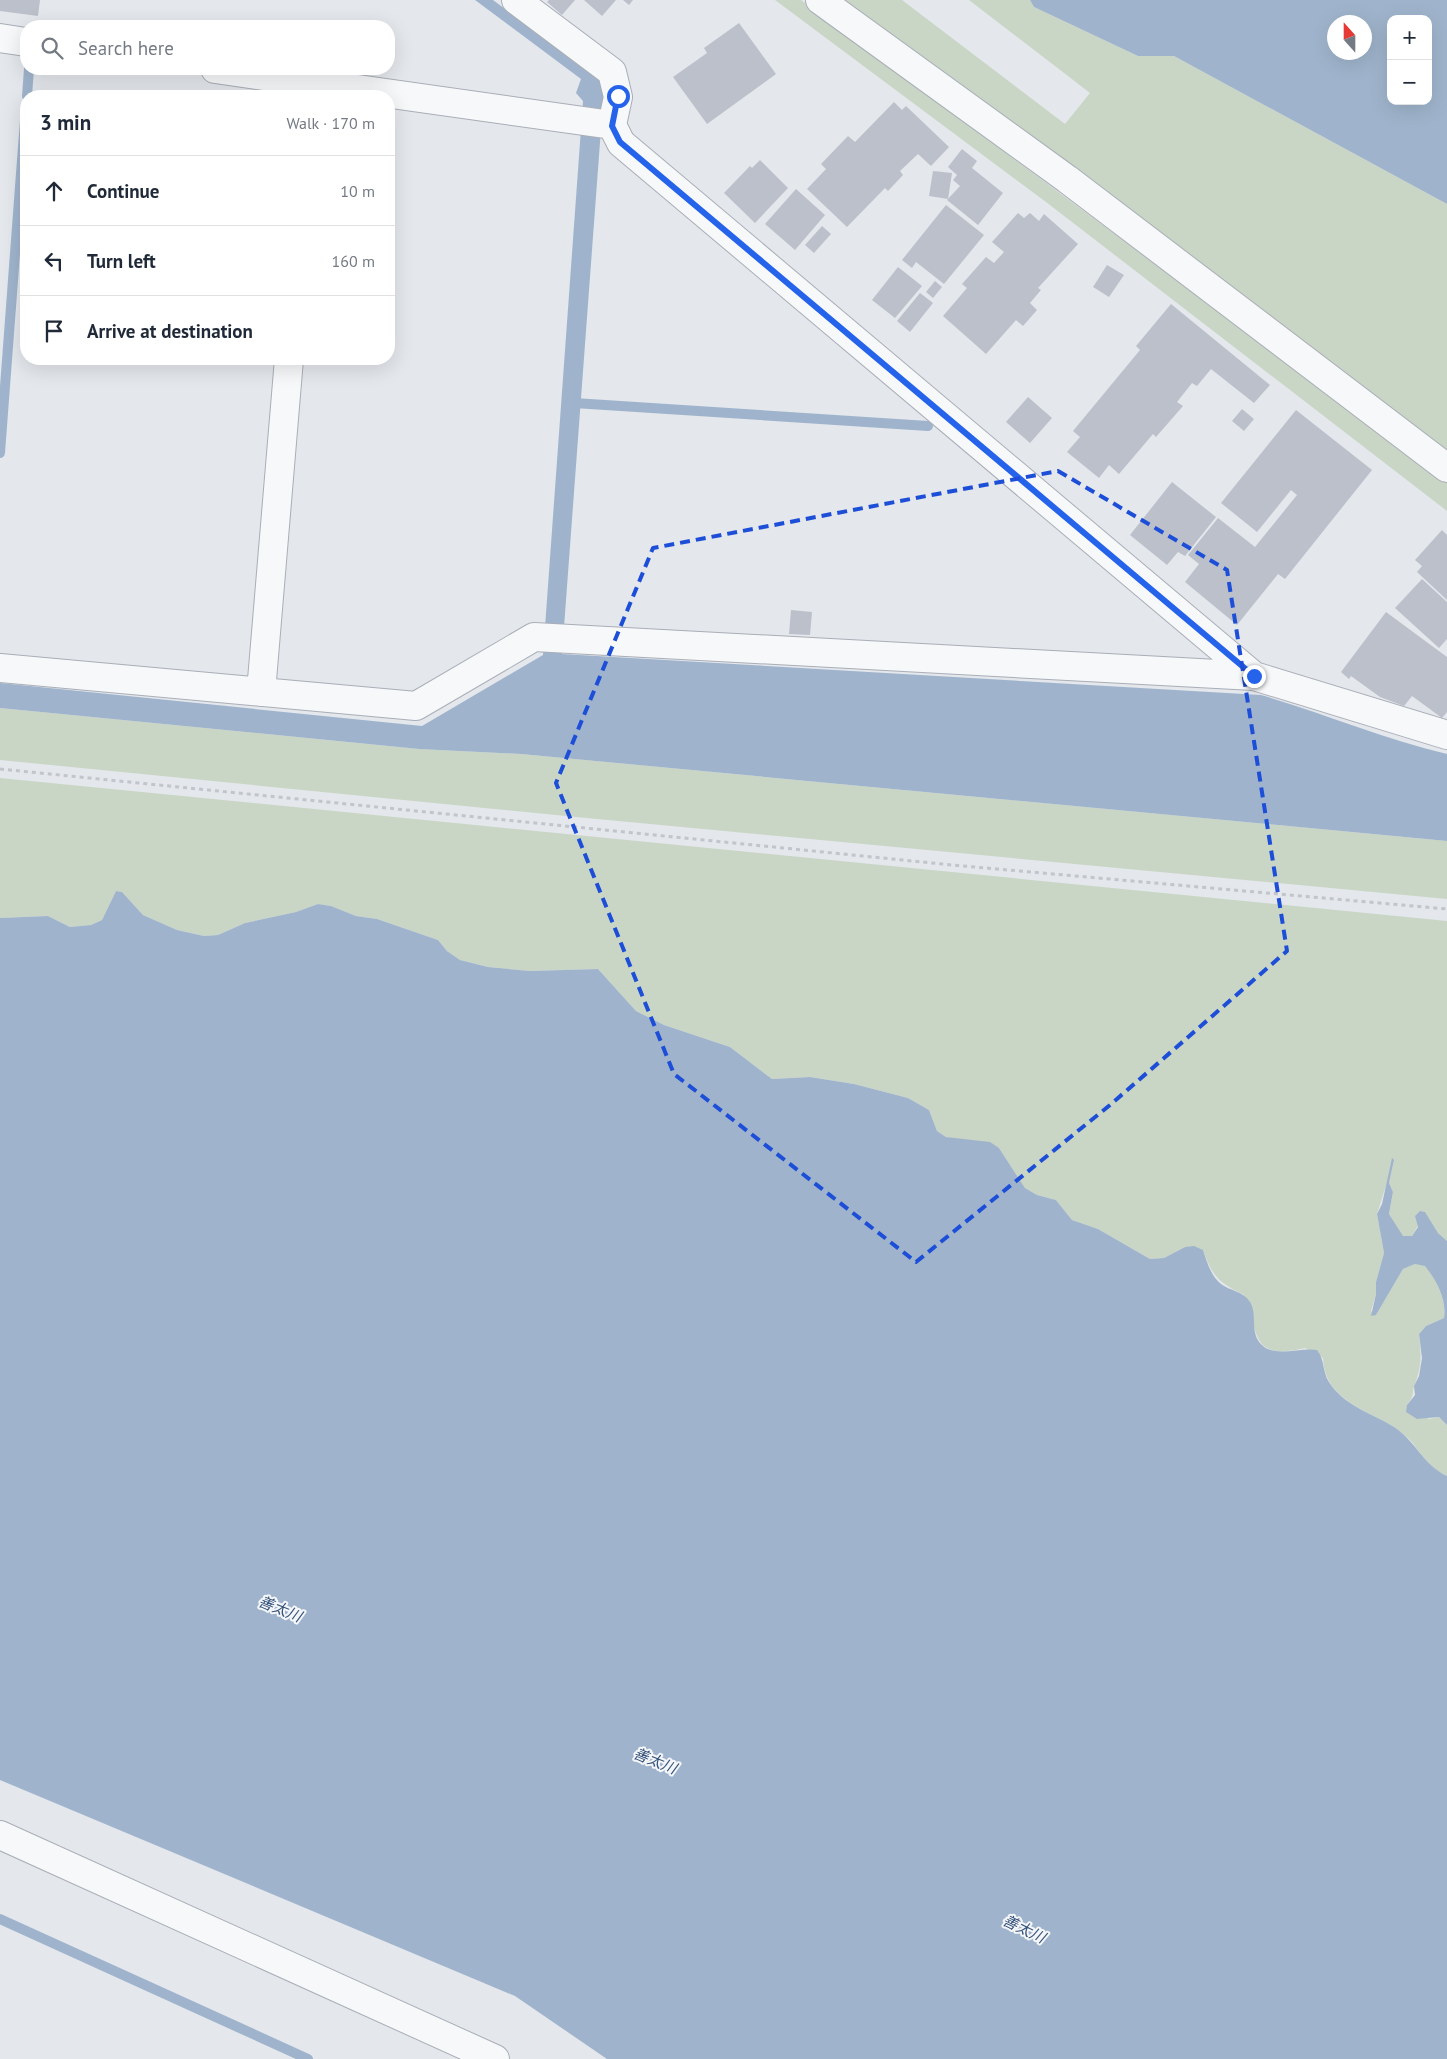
<!DOCTYPE html>
<html lang="en">
<head>
<meta charset="utf-8">
<style>
  :root { --surface:#fff; --page:#f2f2f3; --text:#1f2937; --muted:#747a83; --line:#e0e1e3 }
  body { margin:0; font-family:"PT Sans","Noto Sans JP",sans-serif; background:var(--page); color:var(--text) }
  .controls { position:absolute; right:15px; top:15px; display:grid; overflow:hidden; border-radius:10px; box-shadow:0 5px 20px #0002 }
  .controls button { width:45px; height:45px; display:grid; place-items:center; padding:0; border:0; border-bottom:1px solid var(--line); background:var(--surface); color:var(--text); font:25px sans-serif }
  .compass { position:absolute; left:1327px; top:15px; width:45px; height:45px; border-radius:50%; background:var(--surface); box-shadow:0 5px 20px #0002; rotate:339deg }
  .stop { position:absolute; width:15px; height:15px; margin:-11px; border:4px solid #2563eb; border-radius:50%; background:#fff }
  .stop.end { background:#2563eb; border-color:#fff; box-shadow:0 1px 5px #0008 }
  .list { margin:0; padding:0; list-style:none }
  h2 { display:flex; justify-content:space-between; align-items:center; height:65px; margin:0; padding:0 20px; font-size:21px }
  h2 small { font-size:16px; font-weight:400; color:var(--muted) }
  .list li { display:grid; grid-template-columns:32px 1fr auto; gap:15px; align-items:center; box-sizing:border-box; height:70px; padding:0 20px; border-top:1px solid var(--line) }
  .list b { display:block; font-size:19px; white-space:nowrap }
  .list em { font-size:16px; font-style:normal; color:var(--muted) }
  .icon { flex:none; width:28px; height:28px; fill:none; stroke:currentColor; stroke-width:2; stroke-linecap:round; stroke-linejoin:round }
  .map { position:relative; flex:none; width:1447px; height:2059px; overflow:hidden }
  .search { position:absolute; background:var(--surface); box-shadow:0 5px 20px #0002; left:20px; top:20px; width:375px; height:55px; display:flex; align-items:center; gap:12px; box-sizing:border-box; padding:0 18px; border-radius:20px; color:var(--muted); font-size:19px }
  .panel { position:absolute; background:var(--surface); box-shadow:0 5px 20px #0002; left:20px; top:90px; width:375px; height:275px; border-radius:20px }
  .map>svg:first-child { display:block }
  .green { fill:#c9d6c5 }
  .water { fill:#9fb4cc; fill-rule:evenodd }
  .lines { fill:none; stroke-linecap:round; stroke-linejoin:round }
  .stream { stroke:#9fb4cc; stroke-width:10 }
  .building { fill:#bbc0ca }
  .street-casing { stroke:#a9aeb7; stroke-width:30 }
  .path { stroke:#c2c5cb; stroke-width:3; stroke-dasharray:4 4; stroke-linecap:butt }
  .street { stroke:#f7f8fa; stroke-width:28 }
  .route { stroke:#2563eb; stroke-width:6 }
  .marked { fill:none; stroke:#1d4ed8; stroke-width:4; stroke-dasharray:10 6; stroke-linejoin:round }
  .labels { text-anchor:middle; stroke-width:4; stroke-linejoin:round; paint-order:stroke }
  .water-label { font-size:15px; font-style:italic; fill:#34527a; stroke:#f4f6f9 }
</style>
</head>
<body>
<div class="map">
<svg width="1447" height="2059" viewBox="0 0 1447 2059">
  <rect width="100%" height="100%" fill="#e4e7ec"/>
  <path class="green" d="M775,0H801L1447,482V511L1046,202Z
    M837,0H902L1065,124L1090,93L969,0H1030L1034,7L1138,56H1174L1447,204V454Z
    M0,708L419,749L521,754L1447,841V899L576,817L0,760Z
    M0,778L1447,921V1241L1438,1233L1425,1213L1412,1236L1403,1237L1389,1214L1393,1192L1389,1183L1394,1160L1377,1214L1384,1253L1376,1282V1294L1371,1311L1376,1315L1403,1269L1415,1264L1425,1265C1436,1280 1447,1299 1444,1318L1426,1326L1419,1334C1421,1353 1422,1366 1415,1384C1411,1394 1416,1393 1407,1405L1429,1419L1439,1417L1447,1425V1476C1426,1466 1423,1454 1409,1439C1381,1411 1325,1407 1323,1358L1305,1348C1249,1361 1260,1333 1244,1295C1218,1282 1213,1277 1203,1250L1185,1247L1164,1258L1150,1259L1098,1229L1072,1220L1056,1200L1037,1195L1025,1188L999,1148L946,1137L937,1131L929,1110L908,1098L854,1084L810,1077L772,1079L730,1047L664,1025L636,1011L598,969L530,971L488,967L460,960L447,951L438,940L377,919L356,916L331,906L318,904L296,912L245,923L218,935L204,936L177,930L143,915L122,892L116,891L102,920L91,925L70,927L48,916L0,918Z"/>
  <path class="water" d="M475,0H493L601,81L606,98L603,102L562,654L1261,695C1323,713 1384,739 1447,754V841L521,754L419,749L0,708V683L422,726L543,655L583,101L576,93L581,79Z
    M1030,0H1447V204L1174,56H1138L1034,7ZM1391,19H1428V101H1391ZM1364,22V52H1334V22Z
    M116,891L122,892L143,915L177,930L204,936L218,935L245,923L296,912L318,904L331,906L356,916L377,919L438,940L447,951L460,960L488,967L530,971L598,969L636,1011L664,1025L730,1047L772,1079L810,1077L854,1084L908,1098L929,1110L937,1131L946,1137L990,1142L999,1148L1025,1188L1037,1195L1056,1200L1072,1220L1098,1229L1150,1259L1164,1258L1185,1247L1194,1246L1203,1250C1207,1262 1211,1276 1221,1284C1230,1291 1243,1291 1250,1302C1258,1315 1249,1333 1262,1345C1275,1358 1301,1347 1317,1350C1325,1360 1322,1371 1329,1382C1344,1406 1372,1413 1394,1427C1416,1441 1422,1464 1447,1476V2059H607L515,1996L0,1780V918L48,916L70,927L91,925L102,920Z
    M1392,1158L1394,1160L1389,1183L1393,1192L1389,1214L1403,1236H1412L1418,1227L1415,1216L1420,1211L1425,1212L1438,1233L1447,1241V1425L1439,1417L1417,1419L1406,1412L1407,1405L1415,1395L1414,1386L1419,1376L1422,1358L1419,1334L1426,1326L1444,1318C1447,1299 1436,1280 1425,1266L1415,1264L1403,1269L1376,1315L1371,1316L1376,1294V1282L1384,1253L1377,1214L1382,1204Z"/>
  <g class="lines">
    <path class="stream" d="M27,96L29,69
      M574,403L928,426
      M0,453L26,107
      M0,1919L308,2059"/>
  </g>
  <path class="building" d="M0,0H40L38,16L0,11Z
    M549,0H575L562,15L547,2Z
    M584,0H616L602,16Z
    M623,0H633L629,5Z
    M739,23L776,74L707,124L673,77L707,53L704,48Z
    M894,102L902,110L906,106L949,147L931,166L918,154L900,171L903,175L888,191L885,188L847,227L807,189L826,169L821,164L848,136L855,142Z
    M962,149L977,161L972,168L1003,193L978,225L947,200L960,186L953,180L957,175L948,167Z
    M760,160L788,188L755,223L724,193L750,166L752,168Z
    M933,171L952,173L948,199L929,196Z
    M796,189L825,215L795,250L765,224Z
    M946,205L984,235L944,284L916,262L912,268L902,260Z
    M1018,213L1024,218L1030,213L1039,221L1044,214L1078,244L1038,288L1041,290L1030,303L1037,310L1023,326L1016,320L986,354L943,316L967,288L962,284L986,257L994,263L1004,252L992,242Z
    M822,226L831,234L814,253L805,245Z
    M1107,265L1124,275L1109,297L1093,287Z
    M898,267L922,286L895,318L872,300Z
    M935,281L942,287L933,298L926,292Z
    M920,293L933,303L910,332L897,321Z
    M1171,304L1270,385L1254,403L1211,369L1197,386L1192,383L1177,402L1183,406L1156,437L1153,434L1119,474L1109,465L1099,478L1067,452L1080,437L1073,431L1140,350L1136,346Z
    M1028,397L1052,418L1030,443L1006,422Z
    M1242,409L1254,419L1244,431L1232,421Z
    M1296,410L1372,470L1285,579L1278,574L1237,625L1185,582L1199,564L1188,555L1218,518L1255,547L1297,495L1291,490L1257,532L1221,503Z
    M1172,482L1216,517L1185,556L1178,552L1167,565L1130,535Z
    M1442,530L1447,535V600L1417,572L1422,566L1415,560Z
    M1422,579L1447,602V639L1439,648L1395,608Z
    M791,610L812,612L810,635L789,634Z
    M1386,612L1447,657V712L1442,718L1412,696L1404,706L1380,697L1351,676L1349,679L1341,672Z"/>
  <g class="lines">
    <g class="street-casing">
      <path id="street" d="M516,0L612,72L618,97L612,125L621,143L1254,676L1447,735
        M820,0L1067,179L1447,468
        M0,38L26,42
        M215,69L612,125
        M0,668L416,706L534,637L1254,676
        M261,692L289,359
        M0,1835L495,2059"/>
    </g>
    <path class="path" d="M0,769L952,865L1447,909"/>
    <use href="#street" class="street"/>
  </g>
  <g class="lines">
    <path class="route" d="M618,96L612,126L620,142L1254,676"/>
  </g>
  <path class="marked" d="M1058,471L1227,570L1287,951L1110,1105L916,1262L674,1074L556,783L653,548Z"/>
  <g class="labels">
    <g class="water-label">
      <text transform="translate(280 1609) rotate(22)" y="5">善太川</text>
      <text transform="translate(655 1761) rotate(22)" y="5">善太川</text>
      <text transform="translate(1024 1929) rotate(26)" y="5">善太川</text>
    </g>
  </g>
</svg>
<div class="controls">
<button>+</button>
<button>−</button>
</div>
<svg class="compass" viewBox="-18 -18 36 36"><path d="M0-13l5 13h-10z" fill="#e53935"/><path d="M0 13l5-13h-10z" fill="#747a83"/></svg>
<div class="stop" style="left:618px;top:96px"></div>
<div class="stop end" style="left:1254px;top:676px"></div>
<div class="search"><svg class="icon" aria-label="search" viewBox="0 0 24 24"><circle cx="10" cy="10" r="6"/><path d="M15 15l6 6"/></svg>Search here</div>
<section class="panel">
<h2>3 min<small>Walk · 170 m</small></h2>
<ul class="list">
<li><svg class="icon" aria-label="ahead" viewBox="0 0 24 24"><path d="M12 20V5M6 11l6-6 6 6"/></svg><div><b>Continue</b></div><em>10 m</em></li>
<li><svg class="icon" aria-label="left" viewBox="0 0 24 24"><path d="M17 20v-9H6M10 6l-5 5 5 5"/></svg><div><b>Turn left</b></div><em>160 m</em></li>
<li><svg class="icon" aria-label="arrive" viewBox="0 0 24 24"><path d="M6 21V4h12l-3 4 3 4H6"/></svg><div><b>Arrive at destination</b></div></li>
</ul>
</section>
</div>
</body>
</html>
